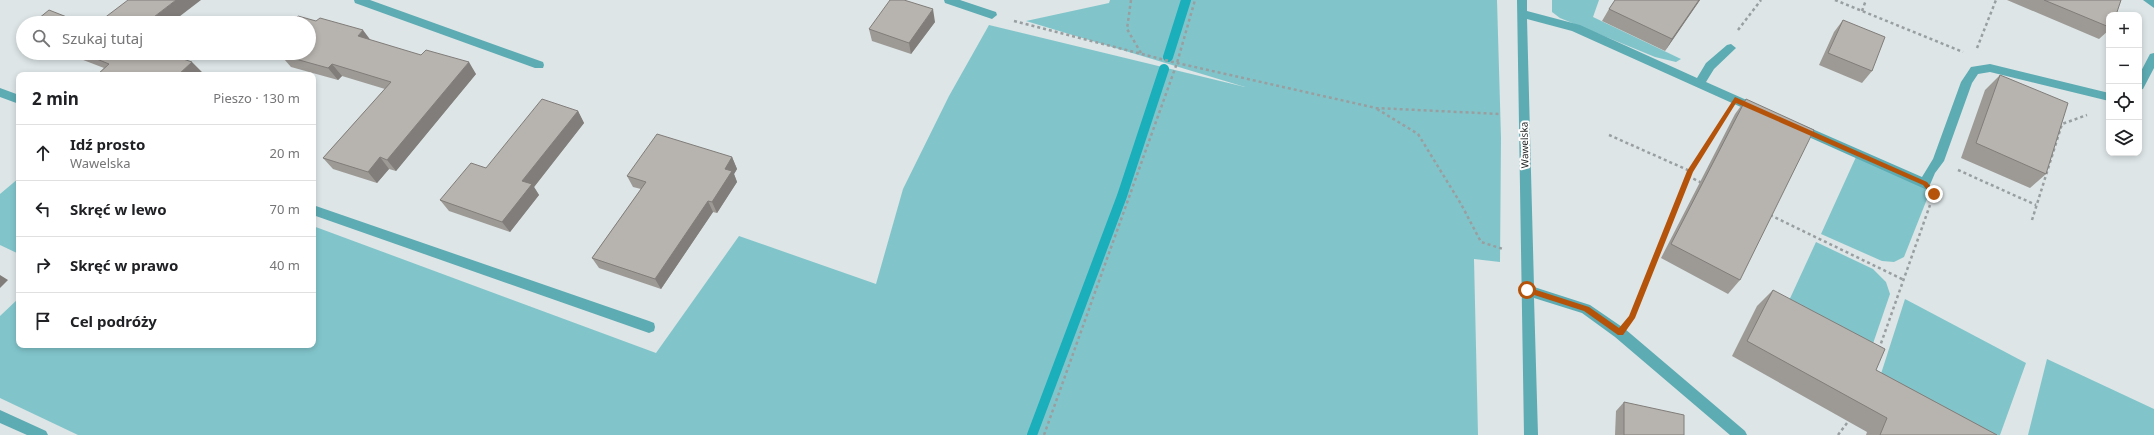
<!DOCTYPE html>
<html lang="pl">
<head>
<meta charset="utf-8">
<style>
  :root { --surface:#fff; --page:#f2f2f2; --text:#202124; --muted:#757577; --line:#e0e0e0 }
  body { margin:0; font-family:"Noto Sans",sans-serif; background:var(--page); color:var(--text) }
  .controls { position:absolute; right:12px; top:12px; display:grid; overflow:hidden; border-radius:8px; box-shadow:0 2px 6px #0003 }
  .controls button { width:36px; height:36px; display:grid; place-items:center; padding:0; border:0; border-bottom:1px solid var(--line); background:var(--surface); color:var(--text); font:20px sans-serif }
  .stop { position:absolute; width:12px; height:12px; margin:-9px; border:3px solid #b45309; border-radius:50%; background:#fff }
  .stop.end { background:#b45309; border-color:#fff; box-shadow:0 1px 4px #0008 }
  .list { margin:0; padding:0; list-style:none }
  h2 { display:flex; justify-content:space-between; align-items:center; height:52px; margin:0; padding:0 16px; font-size:17px }
  h2 small { font-size:13px; font-weight:400; color:var(--muted) }
  .list li { display:grid; grid-template-columns:26px 1fr auto; gap:12px; align-items:center; box-sizing:border-box; height:56px; padding:0 16px; border-top:1px solid var(--line) }
  .list b { display:block; font-size:15px; white-space:nowrap }
  .list p { margin:0; font-size:13px; white-space:nowrap; color:var(--muted) }
  .list em { font-size:13px; font-style:normal; color:var(--muted) }
  .icon { flex:none; width:22px; height:22px; fill:none; stroke:currentColor; stroke-width:2; stroke-linecap:round; stroke-linejoin:round }
  .map { position:relative; flex:none; width:2154px; height:435px; overflow:hidden }
  .search { position:absolute; background:var(--surface); box-shadow:0 2px 6px #0003; left:16px; top:16px; width:300px; height:44px; display:flex; align-items:center; gap:10px; box-sizing:border-box; padding:0 14px; border-radius:22px; color:var(--muted); font-size:15px }
  .panel { position:absolute; background:var(--surface); box-shadow:0 2px 6px #0003; left:16px; top:72px; width:300px; height:276px; border-radius:8px }
  .map>svg:first-child { display:block }
  .green { fill:#81c5cb }
  .lines { fill:none; stroke-linecap:round; stroke-linejoin:round }
  .stream { stroke:#1bafbb; stroke-width:10 }
  .path { stroke:#999fa0; stroke-width:2.5; stroke-dasharray:3 3; stroke-linecap:butt }
  .minor { fill:#5dabb3; fill-rule:evenodd }
  .wall { fill:#9d9a96 }
  .shaded-wall { fill:#807d7a }
  .building { fill:#b7b3ae; stroke:#807d7a }
  .route { fill:#b45309 }
  .labels { text-anchor:middle; stroke-width:4; stroke-linejoin:round; paint-order:stroke }
  .street-label { font-size:10px; fill:#1f2222; stroke:#fff }
</style>
</head>
<body>
<div class="map">
<svg width="2154" height="435" viewBox="0 0 2154 435">
  <rect width="100%" height="100%" fill="#dde5e6"/>
  <path class="green" d="M1110,0H1497L1501,138L1500,262L1474,259L1478,435H78L0,398V316L19,298V345H313V226L656,353L739,236L876,284L903,189L949,96L989,25L1245,87L1026,21L1109,3Z
    M1552,0H1599L1593,17L1681,59L1676,62L1655,57L1560,18L1552,12Z
    M1856,157L1931,189L1904,257L1894,262L1882,261L1821,234Z
    M19,178V254L0,245V194Z
    M1816,242L1873,269L1886,282L1890,294L1866,364L1781,318Z
    M1905,299L2026,363L2000,435H1971L1879,380Z
    M2047,359L2154,409V435H2028Z"/>
  <g class="lines">
    <path class="stream" d="M1168,57L1186,0
      M1032,435L1122,196L1164,69"/>
    <path class="path" d="M1131,0L1127,29L1141,53
      M1835,0L1963,52
      M1862,11L1866,0
      M1014,21L1177,63L1376,108L1500,114
      M1738,30L1761,0
      M1977,48L1996,0
      M1377,109L1418,134L1461,204L1481,242L1503,249
      M1609,135L1690,171L1633,313
      M1958,170L2036,205
      M1690,171L1723,119
      M1688,176L1702,183
      M1770,215L1904,280
      M2032,220L2062,124L2087,115
      M1879,349L1930,205
      M1044,435L1177,63L1195,0
      M1838,435L1850,419"/>
    <path class="minor" d="M354,0H370L543,62L544,65L543,68H535L355,3Z
      M944,0H960L996,12L997,15L992,19L945,3Z
      M1517,0H1527V11L1580,25L1697,78L1706,63L1727,45L1731,44L1736,48L1714,69L1706,82L1760,106L1762,109L1760,112H1752L1572,31L1527,19L1534,287L1590,305L1625,329L1745,431L1747,435H1730L1615,337L1582,313L1534,298L1538,435H1524Z
      M2143,0H2154V8Z
      M2154,53V68L2143,89L2139,90V75L2150,54Z
      M1990,64L2109,93V101L1990,72L1978,74L1972,83L1944,161L1935,173L1929,187L1925,189L1793,130L1791,127L1793,124H1801L1922,177L1933,159L1961,82L1971,67Z
      M0,88L19,95V104L0,97Z
      M313,205L649,321L654,323L655,327L654,331L649,333L313,215Z
      M0,410L46,431L48,435H27L0,423Z"/>
  </g>
  <path class="wall" d="M1700,0L1665,51L1602,21L1609,9Z
    M2007,0H2121L2109,15V30L2099,39Z
    M1843,20L1872,71L1862,83L1819,65L1834,32Z
    M935,22L911,54L872,41L869,29Z
    M371,40L476,74L396,171L389,169L377,183L333,169L323,158L385,89L342,76L338,80L291,67L284,59L280,58L276,53H309Z
    M65,53H166L203,73L201,75H97L104,68Z
    M2000,75L2046,174L2030,188L1961,158L1985,90Z
    M1746,99L1740,280L1728,294L1661,258L1735,114Z
    M578,111L584,123L534,187L539,195L510,232L449,211L440,200L486,168Z
    M732,157L737,169L734,174L737,182L717,213L713,212L661,289L599,268L592,258L641,189L633,187L627,176Z
    M1773,290L1876,370L1997,435H1866L1867,432L1732,356L1757,306Z
    M1624,402L1684,435H1615L1616,411Z"/>
  <path class="shaded-wall" d="M176,0H201L171,23H146Z
    M1699,0H1700L1665,51L1672,39Z
    M933,9L935,22L911,54L909,43Z
    M363,30L372,42L358,36Z
    M192,62L203,73L201,75H178Z
    M469,62L476,74L396,171L387,160Z
    M332,64L342,76L338,80L328,68Z
    M578,111L584,123L534,187L539,195L510,232L502,222L522,181Z
    M380,157L389,169L377,183L368,172Z
    M732,157L737,169L734,174L737,182L717,213L712,202L725,169Z
    M708,201L713,212L661,289L655,279Z
    M0,275L8,280L0,288Z"/>
  <path class="building" d="M128,0H176L146,23H91L94,20L99,22Z
    M890,0H904L933,9L909,43L869,29Z
    M1615,0H1699L1672,39L1609,9Z
    M2044,0H2121L2116,15H2109V27Z
    M49,10L82,23H33Z
    M298,16L316,21L320,18L363,30L358,36L421,55L426,50L469,62L387,160L380,157L368,172L323,158L391,82L332,64L328,68L281,55L283,53H309V23H292Z
    M1843,20L1885,37L1872,71L1828,53Z
    M82,53H166L192,62L178,75H97L109,64Z
    M2000,75L2068,103L2046,174L1976,143Z
    M542,99L578,111L522,181L532,184L502,222L440,200L471,163L486,168Z
    M1746,99L1814,130L1740,280L1671,244Z
    M657,134L732,157L725,169L732,171L712,202L708,201L655,279L592,258L646,182L627,176Z
    M1773,290L1885,349L1876,370L1997,435H1880L1887,418L1747,341Z
    M1624,402L1684,415V435H1624Z"/>
  <path class="route" d="M1735,97L1927,182L1937,194L1932,196L1923,185L1736,103L1693,172L1635,318L1623,335H1618L1584,311L1525,292L1524,290L1527,287L1589,307L1619,328L1629,316L1687,171Z"/>
  <g class="labels">
    <g class="street-label">
      <text transform="translate(1524 145) rotate(-91)" y="4">Wawelska</text>
    </g>
  </g>
</svg>
<div class="controls">
<button>+</button>
<button>−</button>
<button><svg class="icon" aria-label="locate" viewBox="0 0 24 24"><circle cx="12" cy="12" r="6"/><path d="M12 2v4M12 18v4M2 12h4M18 12h4"/></svg></button>
<button><svg class="icon" aria-label="layers" viewBox="0 0 24 24"><path d="M12 4l9 5-9 5-9-5zM3 14l9 5 9-5"/></svg></button>
</div>
<div class="stop" style="left:1527px;top:290px"></div>
<div class="stop end" style="left:1934px;top:194px"></div>
<div class="search"><svg class="icon" aria-label="search" viewBox="0 0 24 24"><circle cx="10" cy="10" r="6"/><path d="M15 15l6 6"/></svg>Szukaj tutaj</div>
<section class="panel">
<h2>2 min<small>Pieszo · 130 m</small></h2>
<ul class="list">
<li><svg class="icon" aria-label="ahead" viewBox="0 0 24 24"><path d="M12 20V5M6 11l6-6 6 6"/></svg><div><b>Idź prosto</b><p>Wawelska</p></div><em>20 m</em></li>
<li><svg class="icon" aria-label="left" viewBox="0 0 24 24"><path d="M17 20v-9H6M10 6l-5 5 5 5"/></svg><div><b>Skręć w lewo</b></div><em>70 m</em></li>
<li><svg class="icon" aria-label="right" viewBox="0 0 24 24"><path d="M7 20v-9h11M14 6l5 5-5 5"/></svg><div><b>Skręć w prawo</b></div><em>40 m</em></li>
<li><svg class="icon" aria-label="arrive" viewBox="0 0 24 24"><path d="M6 21V4h12l-3 4 3 4H6"/></svg><div><b>Cel podróży</b></div></li>
</ul>
</section>
</div>
</body>
</html>
